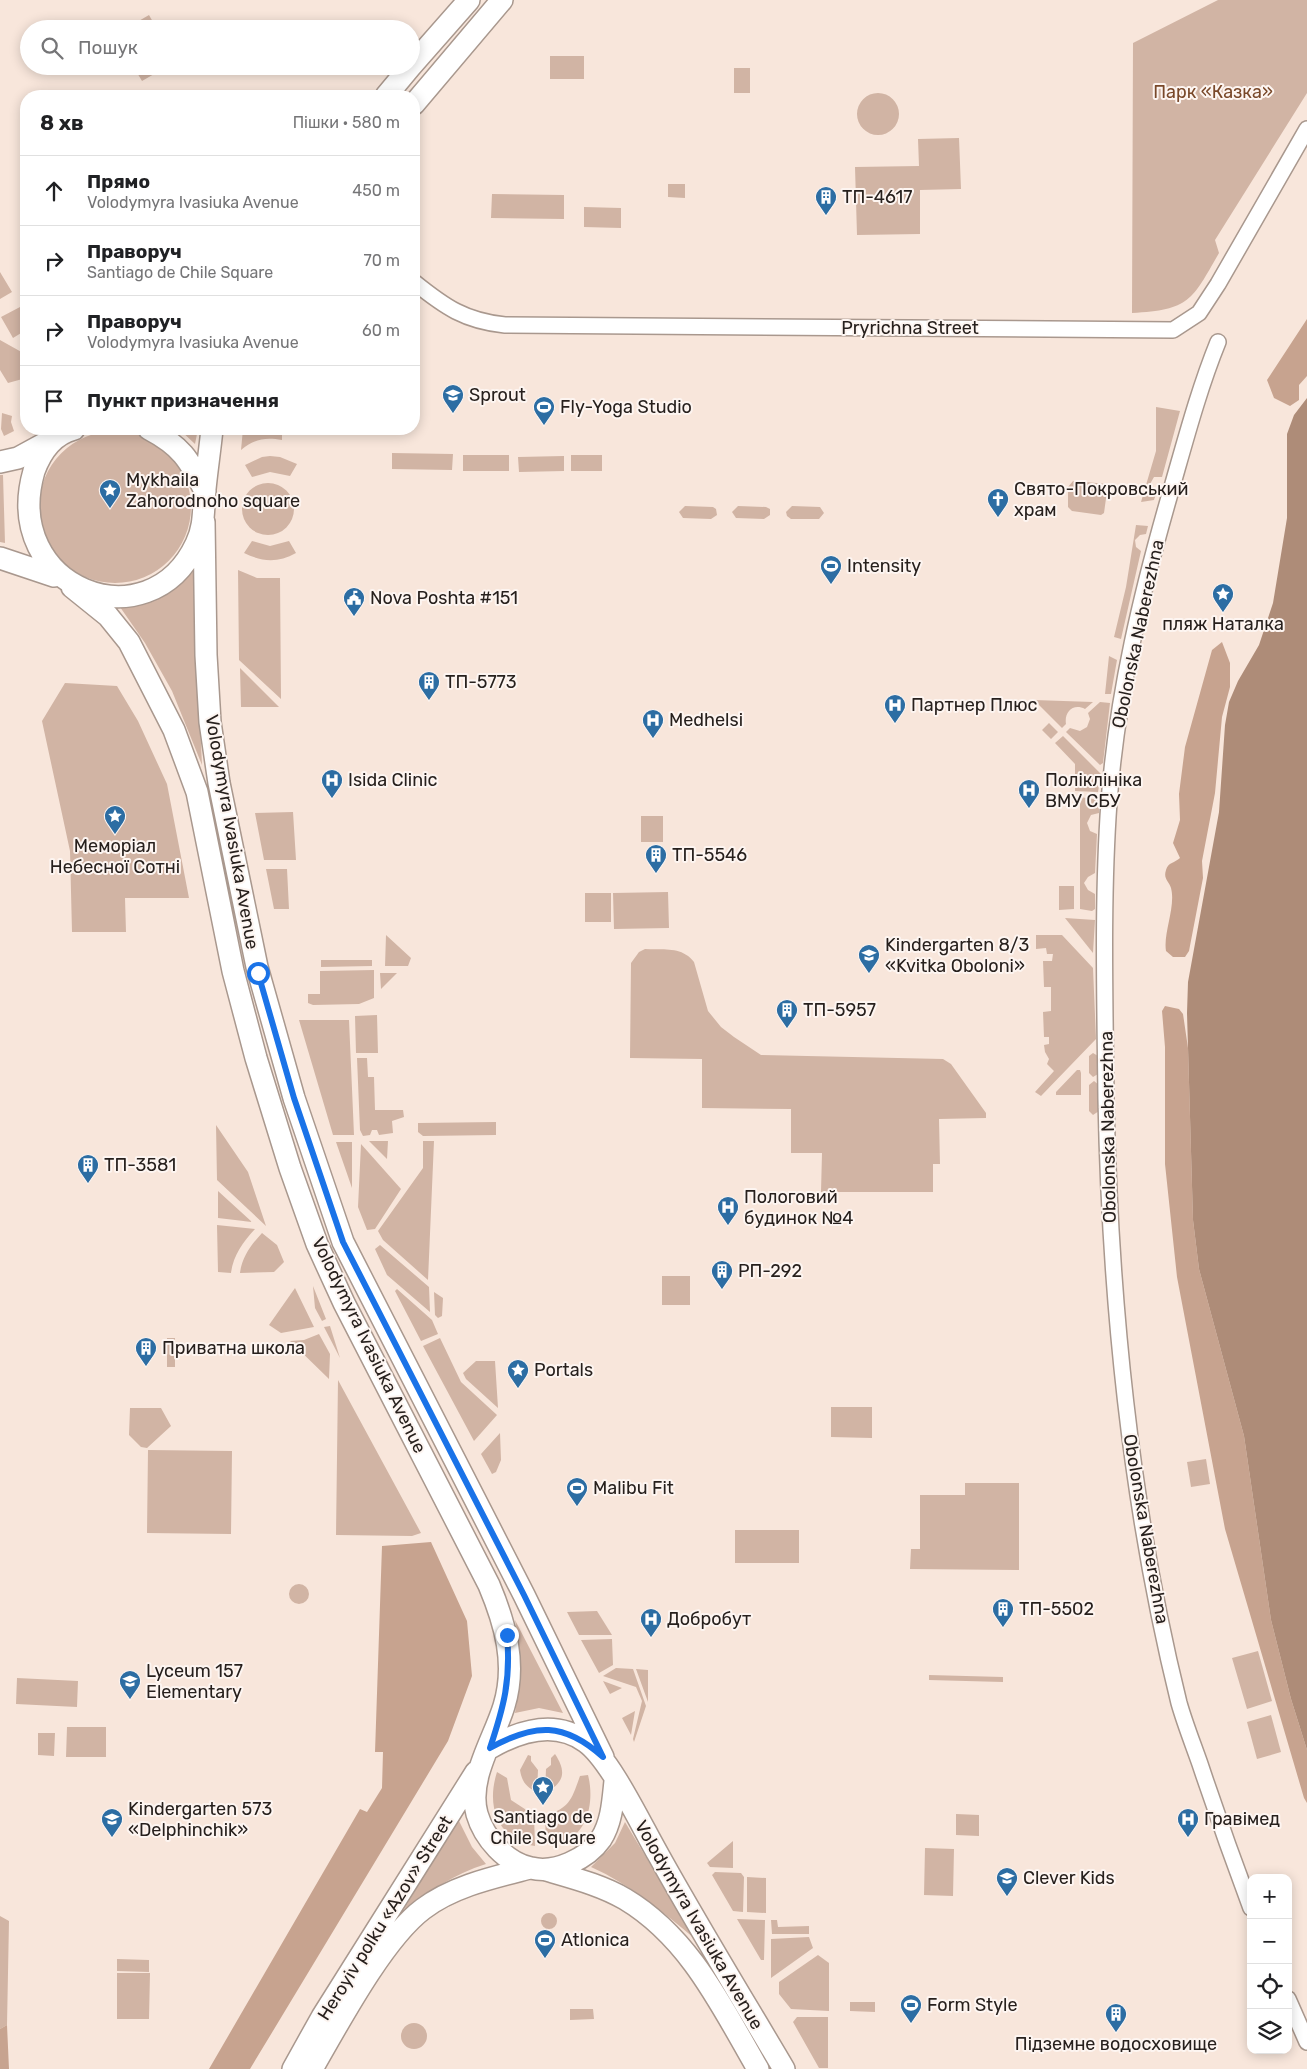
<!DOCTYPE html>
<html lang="uk">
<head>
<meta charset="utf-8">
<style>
  :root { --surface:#fff; --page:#f2f2f2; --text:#202124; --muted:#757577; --line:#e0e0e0 }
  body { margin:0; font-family:Rubik,sans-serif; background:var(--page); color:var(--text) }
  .controls { position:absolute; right:15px; bottom:15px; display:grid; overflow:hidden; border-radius:10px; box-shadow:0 2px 12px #0003 }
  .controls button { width:45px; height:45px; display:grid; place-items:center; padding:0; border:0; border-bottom:1px solid var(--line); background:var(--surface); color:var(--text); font:25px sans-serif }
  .stop { position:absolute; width:15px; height:15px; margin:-11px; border:4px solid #1a73e8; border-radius:50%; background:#fff }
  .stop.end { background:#1a73e8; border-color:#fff; box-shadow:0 1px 5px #0008 }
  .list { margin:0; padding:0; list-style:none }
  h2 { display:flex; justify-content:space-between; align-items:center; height:65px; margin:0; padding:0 20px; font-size:21px }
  h2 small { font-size:16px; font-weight:400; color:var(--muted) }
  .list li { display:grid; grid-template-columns:32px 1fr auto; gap:15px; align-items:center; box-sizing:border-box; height:70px; padding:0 20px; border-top:1px solid var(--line) }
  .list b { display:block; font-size:19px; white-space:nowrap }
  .list p { margin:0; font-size:16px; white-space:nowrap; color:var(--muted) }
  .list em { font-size:16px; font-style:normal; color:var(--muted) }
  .icon { flex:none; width:28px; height:28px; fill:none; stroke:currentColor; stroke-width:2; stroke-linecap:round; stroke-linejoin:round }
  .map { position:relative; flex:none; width:1307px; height:2069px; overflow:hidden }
  .search { position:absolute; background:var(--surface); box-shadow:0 2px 12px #0003; left:20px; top:20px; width:400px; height:55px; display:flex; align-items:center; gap:12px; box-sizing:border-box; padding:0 18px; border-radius:28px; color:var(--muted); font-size:19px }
  .panel { position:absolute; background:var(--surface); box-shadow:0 2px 12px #0003; left:20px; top:90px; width:400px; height:345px; border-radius:20px }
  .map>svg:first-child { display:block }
  .green { fill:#d1b4a4 }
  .forest { fill:#c7a38f }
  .water { fill:#ae8c78 }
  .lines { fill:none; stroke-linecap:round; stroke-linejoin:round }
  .street-casing { stroke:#a9988e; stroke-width:18 }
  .secondary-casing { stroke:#a9988e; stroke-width:24 }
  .street { stroke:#fff; stroke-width:15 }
  .secondary { stroke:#fff; stroke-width:21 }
  .route { stroke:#1a73e8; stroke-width:6 }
  .labels { text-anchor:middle; stroke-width:4; stroke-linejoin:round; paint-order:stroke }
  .park-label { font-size:18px; fill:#794829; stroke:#fdf5f1 }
  .poi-label { font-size:18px; fill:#27201d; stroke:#fdf5f1; text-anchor:start }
  .street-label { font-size:18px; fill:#27201d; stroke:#fdf5f1 }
</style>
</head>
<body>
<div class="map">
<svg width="1307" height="2069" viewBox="0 0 1307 2069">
  <rect width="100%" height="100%" fill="#f8e6db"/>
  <path class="green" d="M1218,0H1307V93L1215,240L1219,253C1192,300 1190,310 1132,313L1133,43Z
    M149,15L157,29H125Z
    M318,20L325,22L332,29H300L306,23Z
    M550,56H584V79H550Z
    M133,66H168L142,81Z
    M734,68H750V93H734Z
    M857 114a21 21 0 1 1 42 0a21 21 0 1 1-42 0Z
    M959,138L961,189L920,190V234L857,235L855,167L919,166L918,139Z
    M668,184H685V198L668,197Z
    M492,194L564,195V219L491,218Z
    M584,207L621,208V228L584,227Z
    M0,272L12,292L0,299Z
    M20,307L26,319V330L13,338L1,317Z
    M0,340L25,354L26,378L8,383L0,370Z
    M1156,407L1180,411L1162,477H1154L1150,484L1151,488L1156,494L1154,500L1141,502L1156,451Z
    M2,413L12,416L11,422L14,431L4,436L1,429Z
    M179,429H198L195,444Z
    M243,429H282V440C265,437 254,439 241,450Z
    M39 507a76 76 0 1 1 152 0a76 76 0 1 1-152 0Z
    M392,453L453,454L452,470L392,469Z
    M463,455H509V471H463Z
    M571,455H602V471H571Z
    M270,456L280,457L297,464L290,476L270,472L252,477L245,465L262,457Z
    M564,456V471L519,472L518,457Z
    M0,475H3L5,543L0,542Z
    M1073,481L1108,484L1104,513L1101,515L1072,511L1068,507V487Z
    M242 509a26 26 0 1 1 52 0a26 26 0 1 1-52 0Z
    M685,506L713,507L716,509L717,515L711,519L683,518L679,512Z
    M738,506L766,507L770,509V515L764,519L736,518L732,512Z
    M792,506L820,507L824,513L819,519H791L787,516L786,512Z
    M1136,525L1148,526L1146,534L1140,535L1135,540L1136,547L1141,551L1121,639L1114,637L1126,587Z
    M252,541L270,546L289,541L296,553C278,563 262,562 244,553Z
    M238,570L257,578H280L281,699L239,660Z
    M193,572L202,765L172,691L145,643L120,607C151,600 170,595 193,572Z
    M1109,656L1117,660L1111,694H1105Z
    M240,668L279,707H241Z
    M65,683L117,686L138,721L167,784L189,898H125L126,932H72L70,851L42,721Z
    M1034,700L1093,702L1085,709C1073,703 1064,712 1066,724L1062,728Z
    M1100,702L1110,703L1103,763L1100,765L1066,732L1070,728L1080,731L1087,727L1090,719L1088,713Z
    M1049,723L1058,732L1051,739L1042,730Z
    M1063,736L1101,774L1098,792L1075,791V764L1055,743Z
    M1080,797L1099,800V813L1091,815L1087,823L1090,831L1097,834L1095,873L1088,877L1084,883L1088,890L1095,894V909L1092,911L1080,909Z
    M293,812L296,860H264L255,813Z
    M641,816H663V842H641Z
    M266,869H287L289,909H274Z
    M1059,886H1074V909L1059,910Z
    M668,892L669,928L614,929L613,893Z
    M585,893H611V922H585Z
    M1065,918L1095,920L1093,953Z
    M386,935L411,958L408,966H385Z
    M1036,935H1062L1093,968L1096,1039L1041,1096L1035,1092L1054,1071L1047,1064L1049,1059L1045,1052L1044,1045L1049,1044V1037H1044L1043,1012L1051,1011V987H1044L1043,961H1052L1053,954H1047L1046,948L1036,949Z
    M645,949C663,950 682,946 694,962L708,1011L721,1027L734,1037L761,1055L943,1059L951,1064L986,1113V1118L939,1119L940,1164H933V1192H821L822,1153H791V1109L702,1108V1059L630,1058L631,963L639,952Z
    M321,960H372V966L321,967Z
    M374,970V998L359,1004L313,1005L308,1003V994H320V971Z
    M380,973H397L381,989Z
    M377,1015L378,1053H356L355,1016Z
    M299,1020H349L354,1135H333Z
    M1093,1053L1098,1056V1074L1093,1077L1089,1073V1056Z
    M357,1058H367L368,1077H374L375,1110H403L404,1117L392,1121L393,1133L379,1135L377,1130H372L370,1135L363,1136L360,1130Z
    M1077,1070H1080L1081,1073V1095H1056V1092Z
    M1094,1081L1099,1085V1111L1093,1115L1089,1111V1085Z
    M496,1122V1135L423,1136L418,1132V1123Z
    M216,1125L248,1172L266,1226L217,1180Z
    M369,1141H388L387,1159Z
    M423,1141H434L428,1280L383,1240L378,1231L423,1168Z
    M336,1142H352V1188Z
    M361,1144L401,1189L375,1229L367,1230L358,1207Z
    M218,1191L252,1222L218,1218Z
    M217,1225L255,1229C243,1242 233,1256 231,1273L218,1272Z
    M262,1233L277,1245L284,1262L274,1272L240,1273C242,1257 251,1245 262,1233Z
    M380,1245L429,1287L430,1312L387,1275L375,1249Z
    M662,1276H690V1305H662Z
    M313,1286L326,1319L322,1321L315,1308Z
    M295,1288L314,1327L281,1333L269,1325Z
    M397,1289L432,1320L438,1334L421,1341L395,1291Z
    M434,1292L443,1298L442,1316L438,1318L435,1315Z
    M330,1326L340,1358L324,1327Z
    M319,1334L330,1354L329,1379L290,1341L304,1340Z
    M167,1338H175V1367H167Z
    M440,1338L461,1382L497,1415L474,1441L423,1346Z
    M476,1361H495L498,1408L466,1379L463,1373Z
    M338,1380L421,1533L412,1536L336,1535Z
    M831,1407H872V1438L831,1437Z
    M130,1408H161L171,1426L147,1448L141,1447L129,1435Z
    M500,1433L501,1460L496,1472L492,1474L481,1454Z
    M148,1450L232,1451L231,1534L147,1533Z
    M1206,1459L1210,1484L1191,1487L1187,1462Z
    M965,1483H1019V1570L910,1569L911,1549H920V1495H965Z
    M735,1530H799V1563H735Z
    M289 1594a10 10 0 1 1 20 0a10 10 0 1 1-20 0Z
    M597,1611L612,1635H579L567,1612Z
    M515,1620L563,1713L539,1708L515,1713C521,1680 521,1652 515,1620Z
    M612,1639L613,1665L599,1673L581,1640Z
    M1258,1651L1272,1701L1247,1709L1232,1658Z
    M616,1668L633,1669L646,1706L634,1742L633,1739L642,1701L636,1687L603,1676Z
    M636,1669L648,1670V1702Z
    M929,1675L1003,1677V1682L929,1680Z
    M17,1678L78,1681L77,1707L16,1704Z
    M603,1681L622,1688L610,1694Z
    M635,1711L631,1735L622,1718Z
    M1271,1715L1281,1752L1257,1759L1247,1722Z
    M67,1727H106V1757H66Z
    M38,1733H55L54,1756L38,1755Z
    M555,1754C567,1772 564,1783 545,1793L546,1769L551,1765V1758Z
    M528,1755L531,1756V1761L538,1770L537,1792C526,1787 522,1782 520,1770Z
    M497,1772L507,1778L511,1800L534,1815L535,1846C497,1839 486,1806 497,1772Z
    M588,1775C594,1798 590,1832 562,1843C558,1844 551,1843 546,1844L545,1816C570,1807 571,1801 580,1776Z
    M956,1814L979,1815V1836L956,1835Z
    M458,1819L472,1847L486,1864C454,1874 430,1891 403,1911Z
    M625,1822L695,1939C662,1911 631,1885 591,1867L615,1843Z
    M733,1841V1868L710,1867L707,1863Z
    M925,1848L954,1849L953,1896L924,1895Z
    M715,1872L741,1873L744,1877L743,1912L733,1911L712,1875Z
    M747,1877L766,1878V1913L747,1912Z
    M541 1921a8 8 0 1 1 16 0a8 8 0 1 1-16 0Z
    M0,1916L9,1921L7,2025L0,2029Z
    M737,1919L765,1920L764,1960H761Z
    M771,1920H777L778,1927L809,1926V1934H772Z
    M809,1937L813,1948L771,1978V1939Z
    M818,1955L829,1963V2011L791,2009L779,1994V1982Z
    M117,1959L149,1960V1972L117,1971Z
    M117,1973H150L149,2019H117Z
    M850,2002H875V2012L850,2011Z
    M570,2009H593L594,2019L570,2020Z
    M797,2017H828V2068H819L793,2022Z
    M401 2036a13 13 0 1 1 26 0a13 13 0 1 1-26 0Z"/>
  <path class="forest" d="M1307,319V376L1299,385V400L1290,406L1274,398L1267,380Z
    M1222,642L1230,663V687L1222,717L1215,793L1202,861L1203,878L1189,951L1185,957H1173L1166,951C1163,933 1176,907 1171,888C1169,881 1163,879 1166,870C1168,862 1175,863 1180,858L1173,843L1180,820L1179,794L1185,747L1212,650Z
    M1165,1006L1179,1009L1183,1014L1188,1048L1193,1220L1199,1269L1244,1436L1271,1620L1291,1699L1307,1750V1803L1304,1798L1225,1529L1177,1277L1165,1164V1047L1162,1011Z
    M431,1542L467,1621L472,1676L448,1741L250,2069H209L360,1809L367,1812L382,1788L383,1752H375L382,1546Z
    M7,2025L9,2069H0V2029Z"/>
  <path class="water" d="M1307,398V1750L1291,1699L1271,1620L1244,1436L1199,1269L1193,1220L1187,1013L1188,982L1219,812L1225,725L1229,702L1238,681L1259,645L1273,603L1287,518V434L1294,415Z"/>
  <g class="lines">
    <g class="street-casing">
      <path id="street" d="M414,282C445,307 465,321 505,325L1173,330L1199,313L1218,284L1307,129
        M1218,342C1199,389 1186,438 1172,487C1142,590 1117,694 1109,802C1102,900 1105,1000 1106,1099C1110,1302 1130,1505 1179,1703C1185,1724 1193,1744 1200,1764C1216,1812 1233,1860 1251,1908
        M1288,1999L1307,2042"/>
    </g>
    <g class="secondary-casing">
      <path id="secondary" d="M411,66L469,0
        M386,96L411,66
        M414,104L502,0
        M74,429C54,434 41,452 34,471C0,589 149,645 196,544C205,526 203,509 205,489C207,469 210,449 212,429
        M149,429C181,446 189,459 205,491
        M0,462L18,458L51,440
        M204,522L206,655L210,722L219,783L257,967L294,1098L343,1242L524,1595L603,1757
        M0,558L54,576
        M72,587L108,616L129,642L174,730L197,792L233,971L256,1058L290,1168L317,1244L344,1303L489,1585C505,1623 517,1664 504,1706C494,1739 467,1779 477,1814C484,1838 506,1863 531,1868C555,1874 587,1859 601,1839C612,1822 613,1800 615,1781
        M490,1748C519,1731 555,1719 586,1742C611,1760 642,1827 659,1856C699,1928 742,1998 784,2069
        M546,1870C573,1878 601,1885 625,1899C690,1938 722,2007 758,2069
        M293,2069L322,2017L476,1772
        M312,2069C338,2024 383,1939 423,1909C453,1886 495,1877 530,1868"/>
    </g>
    <use href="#street" class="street"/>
    <use href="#secondary" class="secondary"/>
  </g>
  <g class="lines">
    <path class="route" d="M258,973L294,1098L343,1242L524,1595L603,1757C564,1722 535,1723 490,1748C504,1706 511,1680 507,1635"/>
  </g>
  <defs>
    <g id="building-pin" transform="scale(1.125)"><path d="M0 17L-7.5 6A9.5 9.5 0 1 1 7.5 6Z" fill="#2c6da3" stroke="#fdf5f1"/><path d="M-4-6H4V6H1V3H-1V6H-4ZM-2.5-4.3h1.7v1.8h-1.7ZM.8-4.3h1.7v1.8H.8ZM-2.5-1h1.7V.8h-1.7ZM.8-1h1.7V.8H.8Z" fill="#fff"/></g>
    <g id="school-pin" transform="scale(1.125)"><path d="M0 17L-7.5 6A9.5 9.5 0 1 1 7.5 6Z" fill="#2c6da3" stroke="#fdf5f1"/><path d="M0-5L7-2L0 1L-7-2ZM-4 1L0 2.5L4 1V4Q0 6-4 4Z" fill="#fff"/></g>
    <g id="stadium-pin" transform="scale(1.125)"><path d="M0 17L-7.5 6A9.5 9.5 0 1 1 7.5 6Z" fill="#2c6da3" stroke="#fdf5f1"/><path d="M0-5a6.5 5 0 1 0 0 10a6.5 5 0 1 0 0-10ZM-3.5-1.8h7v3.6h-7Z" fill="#fff"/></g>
    <g id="sight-pin" transform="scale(1.125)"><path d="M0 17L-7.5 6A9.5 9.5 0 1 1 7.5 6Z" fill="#2c6da3" stroke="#fdf5f1"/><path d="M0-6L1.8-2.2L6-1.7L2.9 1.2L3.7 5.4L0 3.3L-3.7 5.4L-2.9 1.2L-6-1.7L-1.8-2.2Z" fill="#fff"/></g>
    <g id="church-pin" transform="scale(1.125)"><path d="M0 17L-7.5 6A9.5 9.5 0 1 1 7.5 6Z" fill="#2c6da3" stroke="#fdf5f1"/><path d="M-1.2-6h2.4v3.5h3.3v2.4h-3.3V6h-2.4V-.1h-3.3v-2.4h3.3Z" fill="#fff"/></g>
    <g id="civic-pin" transform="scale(1.125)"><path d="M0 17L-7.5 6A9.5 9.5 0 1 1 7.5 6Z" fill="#2c6da3" stroke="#fdf5f1"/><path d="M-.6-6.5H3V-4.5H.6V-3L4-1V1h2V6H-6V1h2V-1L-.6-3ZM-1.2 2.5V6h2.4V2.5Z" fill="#fff"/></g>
    <g id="hospital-pin" transform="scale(1.125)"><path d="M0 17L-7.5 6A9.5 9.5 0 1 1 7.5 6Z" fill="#2c6da3" stroke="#fdf5f1"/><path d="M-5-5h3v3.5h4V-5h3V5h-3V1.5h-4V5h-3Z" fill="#fff"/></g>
  </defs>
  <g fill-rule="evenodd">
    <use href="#building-pin" x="826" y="197"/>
    <use href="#school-pin" x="453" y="395"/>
    <use href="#stadium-pin" x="544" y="407"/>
    <use href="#sight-pin" x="110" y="490"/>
    <use href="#church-pin" x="998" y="499"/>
    <use href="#stadium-pin" x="831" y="566"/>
    <use href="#sight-pin" x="1223" y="594"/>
    <use href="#civic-pin" x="354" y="598"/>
    <use href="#building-pin" x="429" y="682"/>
    <use href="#hospital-pin" x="895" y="705"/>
    <use href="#hospital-pin" x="653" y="720"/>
    <use href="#hospital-pin" x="332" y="780"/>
    <use href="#hospital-pin" x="1029" y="790"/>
    <use href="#sight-pin" x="115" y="816"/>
    <use href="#building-pin" x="656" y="855"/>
    <use href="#school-pin" x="869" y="955"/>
    <use href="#building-pin" x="787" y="1010"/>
    <use href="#building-pin" x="88" y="1165"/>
    <use href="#hospital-pin" x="728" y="1207"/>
    <use href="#building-pin" x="722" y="1271"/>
    <use href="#building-pin" x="146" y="1348"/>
    <use href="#sight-pin" x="518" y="1370"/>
    <use href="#stadium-pin" x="577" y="1488"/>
    <use href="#building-pin" x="1003" y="1609"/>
    <use href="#hospital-pin" x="651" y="1619"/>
    <use href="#school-pin" x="130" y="1681"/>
    <use href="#sight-pin" x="543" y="1787"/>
    <use href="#school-pin" x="112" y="1819"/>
    <use href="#hospital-pin" x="1188" y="1819"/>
    <use href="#school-pin" x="1007" y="1878"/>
    <use href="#stadium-pin" x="545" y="1940"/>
    <use href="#stadium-pin" x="911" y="2005"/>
    <use href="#building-pin" x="1116" y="2014"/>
  </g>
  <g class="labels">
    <g class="park-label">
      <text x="1213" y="98">Парк «Казка»</text>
    </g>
    <g class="poi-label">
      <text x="842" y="203">ТП-4617</text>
      <text x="469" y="401">Sprout</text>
      <text x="560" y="413">Fly-Yoga Studio</text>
      <text x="126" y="486">Mykhaila<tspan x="126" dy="21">Zahorodnoho square</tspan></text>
      <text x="1014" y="495">Свято-Покровський<tspan x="1014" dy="21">храм</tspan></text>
      <text x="847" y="572">Intensity</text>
      <text x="370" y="604">Nova Poshta #151</text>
      <text x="1223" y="630" text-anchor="middle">пляж Наталка</text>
      <text x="445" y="688">ТП-5773</text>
      <text x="911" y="711">Партнер Плюс</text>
      <text x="669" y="726">Medhelsi</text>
      <text x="348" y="786">Isida Clinic</text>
      <text x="1045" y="786">Поліклініка<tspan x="1045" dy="21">ВМУ СБУ</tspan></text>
      <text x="115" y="852" text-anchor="middle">Меморіал<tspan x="115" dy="21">Небесної Сотні</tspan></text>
      <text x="672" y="861">ТП-5546</text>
      <text x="885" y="951">Kindergarten 8/3<tspan x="885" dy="21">«Kvitka Oboloni»</tspan></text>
      <text x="803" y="1016">ТП-5957</text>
      <text x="104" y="1171">ТП-3581</text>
      <text x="744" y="1203">Пологовий<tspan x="744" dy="21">будинок №4</tspan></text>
      <text x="738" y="1277">РП-292</text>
      <text x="162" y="1354">Приватна школа</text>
      <text x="534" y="1376">Portals</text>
      <text x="593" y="1494">Malibu Fit</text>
      <text x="1019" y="1615">ТП-5502</text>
      <text x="667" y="1625">Добробут</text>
      <text x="146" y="1677">Lyceum 157<tspan x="146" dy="21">Elementary</tspan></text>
      <text x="128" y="1815">Kindergarten 573<tspan x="128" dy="21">«Delphinchik»</tspan></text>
      <text x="543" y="1823" text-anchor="middle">Santiago de<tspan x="543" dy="21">Chile Square</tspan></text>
      <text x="1204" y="1825">Гравімед</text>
      <text x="1023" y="1884">Clever Kids</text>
      <text x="561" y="1946">Atlonica</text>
      <text x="927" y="2011">Form Style</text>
      <text x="1116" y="2050" text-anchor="middle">Підземне водосховище</text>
    </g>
    <g class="street-label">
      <text x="910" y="334">Pryrichna Street</text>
      <text transform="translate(1138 634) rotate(-78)" y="6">Obolonska Naberezhna</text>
      <text transform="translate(232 832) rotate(80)" y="6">Volodymyra Ivasiuka Avenue</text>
      <text transform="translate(1108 1127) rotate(-91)" y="6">Obolonska Naberezhna</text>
      <text transform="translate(369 1345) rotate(64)" y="6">Volodymyra Ivasiuka Avenue</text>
      <text transform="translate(1146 1529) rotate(80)" y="6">Obolonska Naberezhna</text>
      <text transform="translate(385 1918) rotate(-58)" y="6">Heroyiv polku «Azov» Street</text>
      <text transform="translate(699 1925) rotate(60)" y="6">Volodymyra Ivasiuka Avenue</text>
    </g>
  </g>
</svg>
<div class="controls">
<button>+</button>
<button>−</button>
<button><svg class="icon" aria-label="locate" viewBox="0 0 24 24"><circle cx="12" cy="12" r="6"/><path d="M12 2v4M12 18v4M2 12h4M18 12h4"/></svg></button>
<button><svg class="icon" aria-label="layers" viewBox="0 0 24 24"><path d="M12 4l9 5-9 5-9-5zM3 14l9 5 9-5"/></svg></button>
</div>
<div class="stop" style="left:258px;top:973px"></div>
<div class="stop end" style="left:507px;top:1635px"></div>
<div class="search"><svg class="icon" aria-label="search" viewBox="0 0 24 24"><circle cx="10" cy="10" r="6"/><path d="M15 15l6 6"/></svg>Пошук</div>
<section class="panel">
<h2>8 хв<small>Пішки · 580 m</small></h2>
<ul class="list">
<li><svg class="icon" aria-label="ahead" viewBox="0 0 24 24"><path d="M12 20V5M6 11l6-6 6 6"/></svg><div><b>Прямо</b><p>Volodymyra Ivasiuka Avenue</p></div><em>450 m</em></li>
<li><svg class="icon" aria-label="right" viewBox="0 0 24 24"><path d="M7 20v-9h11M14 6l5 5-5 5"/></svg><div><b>Праворуч</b><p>Santiago de Chile Square</p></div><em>70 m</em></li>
<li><svg class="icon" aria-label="right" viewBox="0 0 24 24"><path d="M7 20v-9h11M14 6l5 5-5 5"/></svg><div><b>Праворуч</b><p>Volodymyra Ivasiuka Avenue</p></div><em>60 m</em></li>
<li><svg class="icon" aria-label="arrive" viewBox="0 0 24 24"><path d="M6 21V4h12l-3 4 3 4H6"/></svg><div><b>Пункт призначення</b></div></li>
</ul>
</section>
</div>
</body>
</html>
